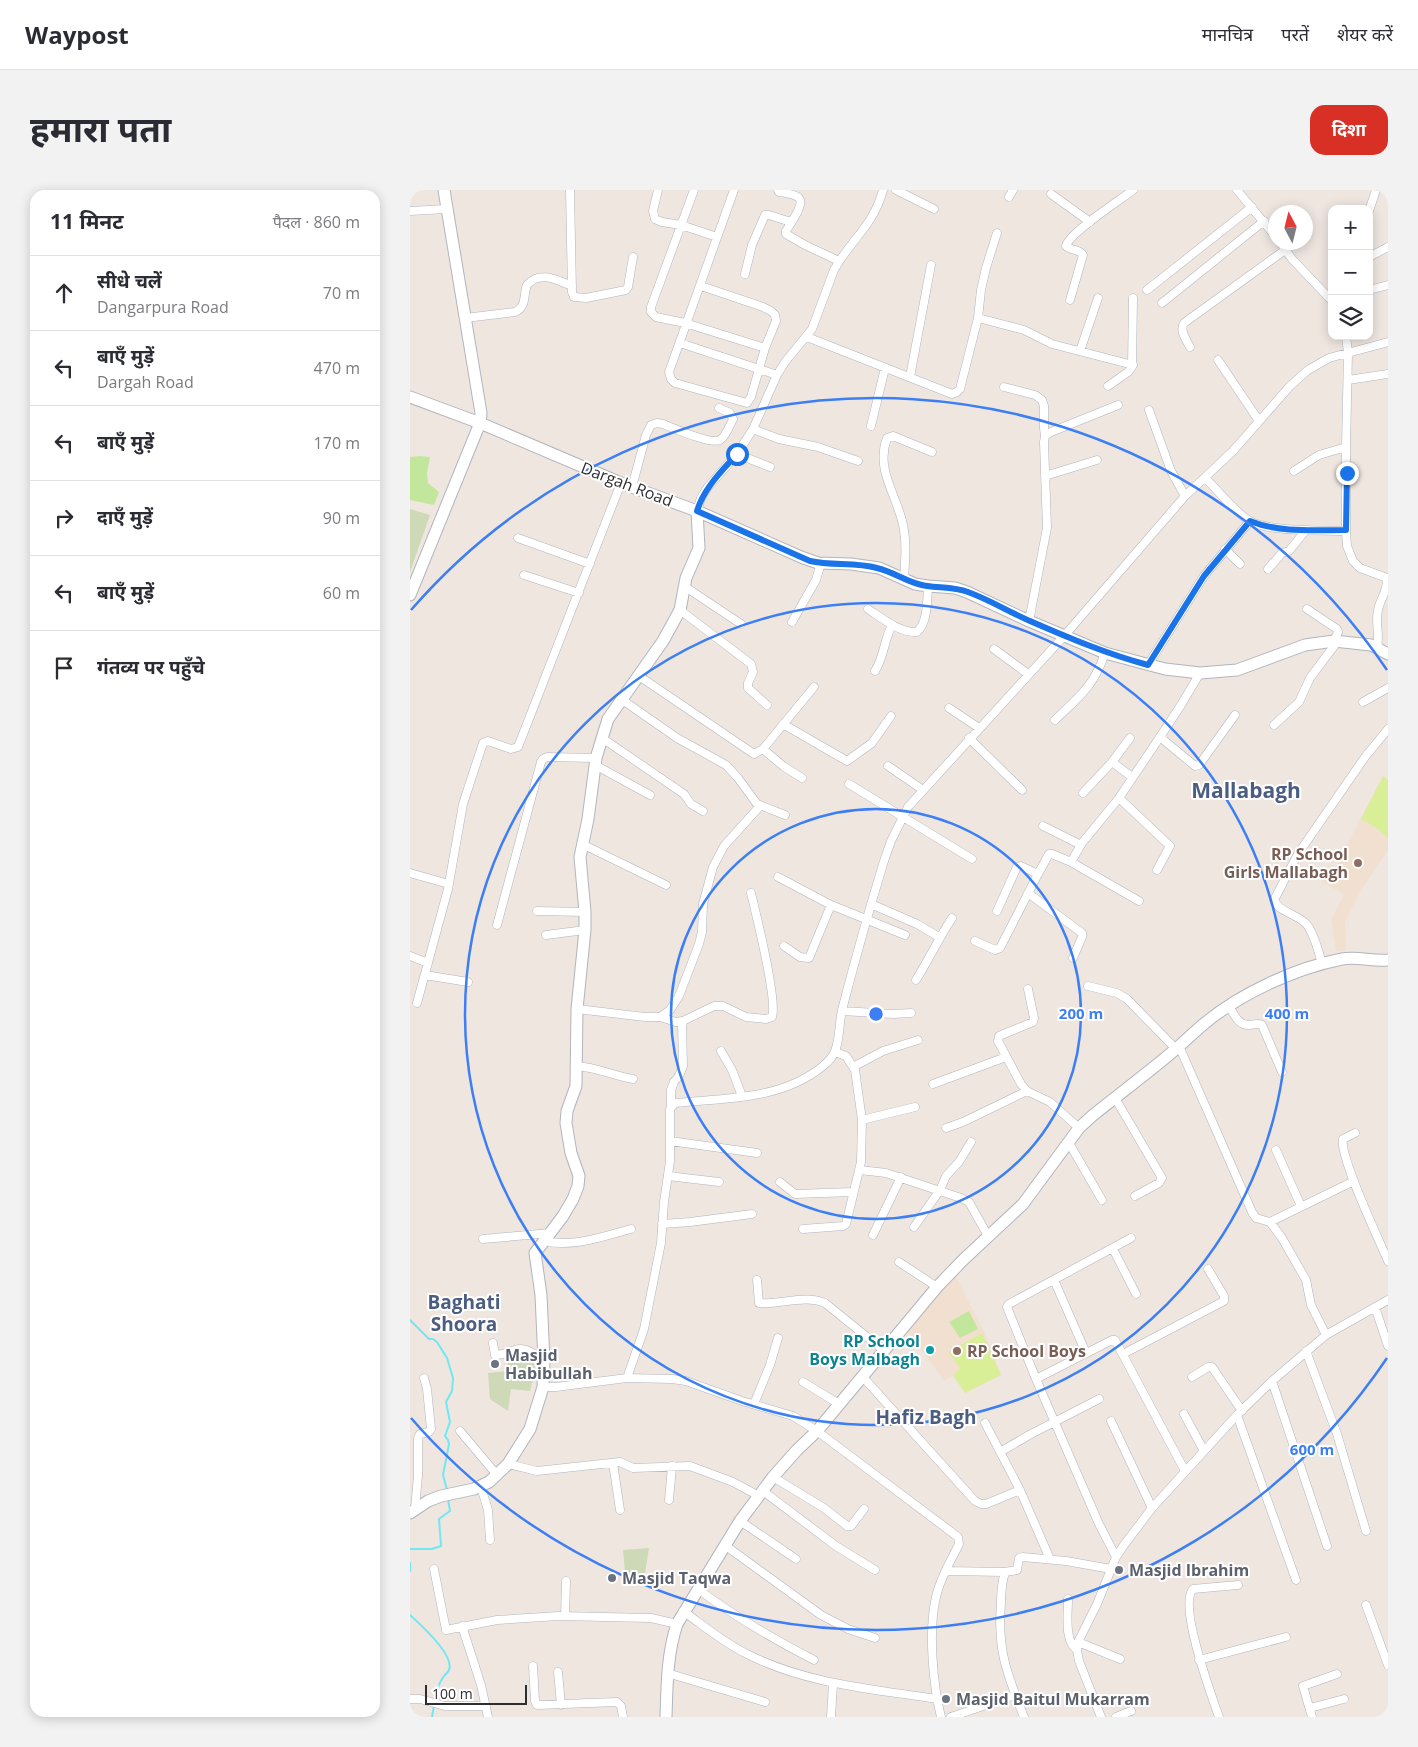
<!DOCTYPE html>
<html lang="hi">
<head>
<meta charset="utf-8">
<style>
  :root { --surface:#fff; --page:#f2f2f3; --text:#2b2b33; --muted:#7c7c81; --line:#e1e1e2; --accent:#d93025 }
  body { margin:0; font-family:"Open Sans","Noto Sans Devanagari",sans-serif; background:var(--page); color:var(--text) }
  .controls { position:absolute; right:15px; top:15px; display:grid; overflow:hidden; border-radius:10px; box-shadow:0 2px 12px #0003 }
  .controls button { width:45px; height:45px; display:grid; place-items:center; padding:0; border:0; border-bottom:1px solid var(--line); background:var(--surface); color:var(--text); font:25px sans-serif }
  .compass { position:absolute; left:858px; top:15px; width:45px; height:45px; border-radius:50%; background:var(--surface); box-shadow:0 2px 12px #0003; rotate:353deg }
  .scale { position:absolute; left:15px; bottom:12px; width:102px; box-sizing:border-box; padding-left:5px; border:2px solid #2e2e2e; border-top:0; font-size:14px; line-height:18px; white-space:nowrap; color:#2e2e2e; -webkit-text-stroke:4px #fff; paint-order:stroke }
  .stop { position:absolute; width:15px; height:15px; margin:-11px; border:4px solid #1a73e8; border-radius:50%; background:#fff }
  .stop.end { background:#1a73e8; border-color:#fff; box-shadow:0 1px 5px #0008 }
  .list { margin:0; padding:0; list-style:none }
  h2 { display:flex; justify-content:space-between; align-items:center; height:65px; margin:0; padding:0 20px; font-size:21px }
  h2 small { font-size:16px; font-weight:400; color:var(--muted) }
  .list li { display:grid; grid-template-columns:32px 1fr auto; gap:15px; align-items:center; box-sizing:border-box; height:75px; padding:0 20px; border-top:1px solid var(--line) }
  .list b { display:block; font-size:19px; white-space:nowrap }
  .list p { margin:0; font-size:16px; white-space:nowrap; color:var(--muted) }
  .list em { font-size:16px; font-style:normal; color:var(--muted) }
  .icon { flex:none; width:28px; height:28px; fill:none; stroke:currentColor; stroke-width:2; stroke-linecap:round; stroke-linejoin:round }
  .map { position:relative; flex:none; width:978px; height:1527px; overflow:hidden; border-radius:15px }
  header { display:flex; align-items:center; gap:30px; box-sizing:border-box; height:70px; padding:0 25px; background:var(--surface); border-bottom:1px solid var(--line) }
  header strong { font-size:24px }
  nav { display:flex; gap:28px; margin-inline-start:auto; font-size:18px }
  .intro { display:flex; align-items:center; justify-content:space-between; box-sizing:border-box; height:120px; padding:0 30px }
  h1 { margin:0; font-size:35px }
  .button { padding:12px 22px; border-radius:15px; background:var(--accent); color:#fff; font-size:18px; font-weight:700 }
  main { display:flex; gap:30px; padding:0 30px }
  aside { flex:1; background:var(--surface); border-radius:15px; box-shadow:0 2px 12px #0003 }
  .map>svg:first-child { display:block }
  .education { fill:#f1e0d0 }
  .green { fill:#c2e79c }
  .cemetery { fill:#cedab7 }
  .pitch { fill:#d8ee97 }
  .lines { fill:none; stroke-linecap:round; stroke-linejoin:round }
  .stream { stroke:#71e7f3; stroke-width:2 }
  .street-casing { stroke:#b0b5be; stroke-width:9 }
  .secondary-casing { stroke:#b0b5be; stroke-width:13 }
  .street { stroke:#fff; stroke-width:8 }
  .secondary { stroke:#fff; stroke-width:11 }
  .route { stroke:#1a73e8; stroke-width:6 }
  .ring { fill:none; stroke:#3c7ff5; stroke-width:2.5 }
  .education-dot { fill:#8d6e63; stroke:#fff; stroke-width:2 }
  .culture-dot { fill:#0f9aa8; stroke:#fff; stroke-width:2 }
  .worship-dot { fill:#6b7280; stroke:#fff; stroke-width:2 }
  .labels { text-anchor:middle; stroke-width:4; stroke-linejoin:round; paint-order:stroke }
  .street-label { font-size:16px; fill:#2e2e2e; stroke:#fff }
  .education-label { font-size:16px; font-weight:bold; fill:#785e54; stroke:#fff; text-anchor:end }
  .culture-label { font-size:16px; font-weight:bold; fill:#0d838f; stroke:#fff; text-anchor:end }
  .worship-label { font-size:16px; font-weight:bold; fill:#5b616d; stroke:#fff; text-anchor:start }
  .quarter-label { font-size:19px; font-weight:bold; fill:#4b5e81; stroke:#fff }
  .district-label { font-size:21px; font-weight:bold; fill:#4b5e81; stroke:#fff }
  .centre { fill:#3c7ff5; stroke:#fff; stroke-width:2.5 }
  .ring-label { font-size:15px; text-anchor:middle; font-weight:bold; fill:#3c7ff5; stroke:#fff; stroke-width:4; stroke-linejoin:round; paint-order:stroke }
</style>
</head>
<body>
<header>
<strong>Waypost</strong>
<nav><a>मानचित्र</a><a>परतें</a><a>शेयर करें</a></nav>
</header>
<div class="intro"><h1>हमारा पता</h1><a class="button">दिशा</a></div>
<main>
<aside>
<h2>11 मिनट<small>पैदल · 860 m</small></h2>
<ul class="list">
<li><svg class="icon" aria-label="ahead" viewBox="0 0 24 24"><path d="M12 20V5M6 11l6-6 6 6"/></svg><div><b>सीधे चलें</b><p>Dangarpura Road</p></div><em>70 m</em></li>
<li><svg class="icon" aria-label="left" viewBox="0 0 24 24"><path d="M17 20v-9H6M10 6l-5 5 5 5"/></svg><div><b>बाएँ मुड़ें</b><p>Dargah Road</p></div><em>470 m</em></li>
<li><svg class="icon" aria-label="left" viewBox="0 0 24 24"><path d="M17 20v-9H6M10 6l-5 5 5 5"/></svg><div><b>बाएँ मुड़ें</b></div><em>170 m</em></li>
<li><svg class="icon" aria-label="right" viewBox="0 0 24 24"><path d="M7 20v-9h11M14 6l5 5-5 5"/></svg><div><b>दाएँ मुड़ें</b></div><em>90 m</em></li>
<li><svg class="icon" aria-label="left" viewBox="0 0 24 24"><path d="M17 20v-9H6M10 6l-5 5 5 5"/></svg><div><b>बाएँ मुड़ें</b></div><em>60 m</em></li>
<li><svg class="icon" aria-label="arrive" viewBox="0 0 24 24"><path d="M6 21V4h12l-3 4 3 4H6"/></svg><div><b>गंतव्य पर पहुँचे</b></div></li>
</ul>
</aside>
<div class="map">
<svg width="978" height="1527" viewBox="0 0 978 1527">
  <rect width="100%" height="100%" fill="#efe6e0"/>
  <path class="education" d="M973,586L978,590V660L949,704L935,732L936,760L926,761L921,729L934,705L909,689L920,674L923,681Z
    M546,1087L575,1143L591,1185L555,1203L543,1186L534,1191L495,1138L521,1107Z"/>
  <path class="green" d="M10,266L20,267L17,283L18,293L29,302L24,315L0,310V267Z
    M559,1121L568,1139L550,1148L539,1132Z"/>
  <path class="cemetery" d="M0,319L20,325L0,382Z
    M103,1164L123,1168L125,1180L120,1201L101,1199L98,1221L80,1209L78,1183L98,1181V1165Z
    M239,1358L233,1396L216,1394L213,1360Z"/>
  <path class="pitch" d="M973,586L978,590V648L965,637L951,629Z
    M572,1143L591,1185L555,1203L543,1185L550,1179L539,1162Z"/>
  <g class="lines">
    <path class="stream" d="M0,1130L19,1149H23L27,1152L37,1168L43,1188L42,1201L36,1212L40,1232L35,1246L38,1250L39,1254L33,1285L37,1300
      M0,1359H22L31,1356L29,1329L40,1321L38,1309
      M0,1373V1381
      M0,1425C10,1434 45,1466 39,1480C38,1482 35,1485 34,1486C28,1494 26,1502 25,1511
      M22,1527L24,1516"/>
    <g class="street-casing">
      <path id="street" d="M160,0L162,102L164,107L176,108L216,100L218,97L223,67
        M248,0L243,21L245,29L252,32L271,35L307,47
        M284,0L241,117V122L246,127L275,133L355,158
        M368,0L369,2C375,3 385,4 389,8C395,14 380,34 376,41V44L395,55L429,71
        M486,0L524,19
        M827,0L866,47
        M641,4L680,32
        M599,7L603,0
        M0,21L36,19
        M959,21L966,0
        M870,52L882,69L922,111
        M959,67L978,57
        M335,84L342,55L355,25H359L381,32
        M291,96L353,117L361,121L365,125L366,131L355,158L341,207L337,213L265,193L261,189L259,182L324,0
        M737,100L842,17
        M959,100L978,95
        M660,110L673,65C670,59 661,61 656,56C659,43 710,10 723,0
        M752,113L854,31
        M55,128L105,122C117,117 113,105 117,95C130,80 147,90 162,96
        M568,128L614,140L642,154L723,175
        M936,146L938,163L936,257V341L937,356L943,371L950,378L977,388C978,401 970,409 968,420C965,432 970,445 967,457
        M397,147L542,204L547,202L550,199L568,128L571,100L576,78L587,43
        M270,153L367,185
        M780,157C776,150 769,140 774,133L875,60
        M670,161L688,108
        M808,170L849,231
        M500,187L521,75
        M938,190L978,184
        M698,196L718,182L722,177L723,108
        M594,197L625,205L632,210L634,216V238L635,246
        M739,220L761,281L775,306
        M461,236L475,178
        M343,239L369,249L408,257L448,271
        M327,264L360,277
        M884,281L909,265L936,257
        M635,286L687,270
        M795,288C808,300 825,323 840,331C859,342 913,340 936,341
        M222,297L236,245L241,235L247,233L253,234C263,238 301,255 310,250C316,246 320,235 323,229L320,223L309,218
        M287,321L291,308L298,297L327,264L343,239L367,185L375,172L402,139L424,80C441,49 463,37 473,0
        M108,348L180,374
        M815,359L830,374
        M858,379L872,363L879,361L896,340
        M114,385L169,403
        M494,390C495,372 497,353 493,335C487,305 465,280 477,248L483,246L522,262
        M274,396L331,434
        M458,419C473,429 490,443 507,442C518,432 517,411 518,396
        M897,419L927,439L928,442L924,451
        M270,420L341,474L343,482L338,493V498L357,515
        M619,431L637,338L634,252L635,246L641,242L708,215
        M382,432L406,390L411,373
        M584,459L618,484
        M738,475L794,386L840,331
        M465,481C474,467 474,450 482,435
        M229,486L344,564L353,559L404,497
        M211,509L267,548L316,575L328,588L347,614L375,625
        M953,512L978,498
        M539,518L569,538
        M645,530C670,506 684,496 695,463
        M373,534L437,571L462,553L481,526
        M864,535L889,512L900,488L927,452
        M750,547L785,576L789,575L825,525
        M192,548L274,604L281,614L293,621
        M559,548L612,600
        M353,559L373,576L392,588
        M702,572L722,587
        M185,575L240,605
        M478,576L513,600
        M439,594L562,669
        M673,603L702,572L720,548
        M709,608L760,656L747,680
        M633,636L671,655
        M172,654L256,695
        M661,672L672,653L709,608L750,547L771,515L790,483
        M0,683L39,694
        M368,687L421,715L495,745
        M618,703L672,743V747L663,768
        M461,714L507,734L529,747
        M127,721L175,722
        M587,721L607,677L611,676L628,684
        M87,735L131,572L133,569L137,567L186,568
        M136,745L175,740
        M565,751L585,760L590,758L628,684L639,664H642L661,672L729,711
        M374,756L390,767L399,768L421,715
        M0,766L18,773
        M912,774C909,762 905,747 898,736C891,725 867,722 864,710L888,664L955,567L978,539
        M15,785L58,792
        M506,790C519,769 529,748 542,728
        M678,796L707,803L717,809L766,859
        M618,799L624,828L623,832L589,846L588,851L611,894L617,901L640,912L669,938
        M7,813L38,699L53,614L73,553L78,551L101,559L108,557L211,293
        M819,816C824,824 828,836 840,835C845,834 848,833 852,835L872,882
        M167,819L235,827H250L260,820L269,806L289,754L292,742L293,714L303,677L314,656L350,616
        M432,821L483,824L501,823
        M250,827L266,832L273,831L304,816H313L336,827L356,829L362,827C368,811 346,724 341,703
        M769,856L842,1022L846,1028L860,1032L872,1048L896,1090L901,1115L916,1145
        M311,861L322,880L332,906
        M166,876C186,877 204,886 223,889
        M443,877L473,861L508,850
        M523,894L596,867
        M705,908L752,988L749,993L725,1006
        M261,916V900L264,892L269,886L273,876L272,832
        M452,930L505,917
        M536,938L553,932L617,901
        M945,943L933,949C929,966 969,1050 978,1071
        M260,951L347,963
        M659,953L692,1010
        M866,960L891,1016
        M450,980L476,983L551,1008L559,1012L578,1046
        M258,986L309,992
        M370,992L385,1004L443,1002
        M860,1032L944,991
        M252,1034L280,1032L342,1024
        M504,1037L530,1000L536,986L549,972L561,952
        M393,1039L433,1036L436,1034L451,972L452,930L445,880L436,866L425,862
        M463,1045L491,987
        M73,1049L141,1043
        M135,1051C163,1058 194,1046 221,1039
        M703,1059L726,1104
        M489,1072L527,1097
        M347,1090L349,1113C370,1115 395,1104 415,1113L473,1160
        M644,1090L676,1163
        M965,1117L978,1156
        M83,1153L85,1165C91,1165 96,1163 102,1161C116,1155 125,1164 134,1174
        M896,1161L927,1244L956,1341
        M713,1164L814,1111V1106L798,1079
        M452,1186L565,1311L571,1314H576L610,1300
        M782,1187L798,1177H802L832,1221
        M217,1188L234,1139L251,1053L254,1012L260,971V919L265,913C315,908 372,910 413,876C418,872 423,867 425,861C430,849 429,833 432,820C445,770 459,720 474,671L481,651L498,617L655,445L775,306L823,261L880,196L898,180L919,168L978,152
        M626,1189L702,1150H705L775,1281
        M862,1191L917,1356
        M393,1192L429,1214
        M133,1197H146L217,1188L262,1189L276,1191L332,1211L383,1226L407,1241L548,1347L549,1354C541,1371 530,1388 526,1407C518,1440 523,1495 531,1527
        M344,1214L360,1175L368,1148
        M774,1224L794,1261
        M827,1225L886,1390
        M701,1231L742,1318
        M575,1233L610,1300L640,1369
        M50,1241L87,1285
        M590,1262L621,1244L689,1209
        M203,1273L210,1320
        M98,1274L127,1281L210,1272L223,1278L280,1276L323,1292L349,1306
        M363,1287L414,1318L437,1336H441L454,1319
        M71,1297L78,1320L80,1350
        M353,1301L426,1356L465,1380
        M259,1310L262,1276
        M5,1318L8,1286V1248L10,1244L19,1242L21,1239L17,1199L14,1188
        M330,1331L386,1369
        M316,1356L411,1425L438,1439L465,1448
        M706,1367L689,1334L626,1189L597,1117L599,1114L721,1048
        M24,1379L36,1440L87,1430L148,1426L241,1428L267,1434
        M536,1381L595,1382
        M288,1399C325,1427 363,1449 404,1470
        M658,1409C658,1424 654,1451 667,1460
        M956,1415L978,1475
        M273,1421C294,1436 314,1453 337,1464C396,1494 463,1499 527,1509
        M155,1426L156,1391
        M52,1436L71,1495L78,1527
        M668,1452L710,1469
        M789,1470L876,1447
        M123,1476L125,1511L127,1515L207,1512L211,1516L213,1527
        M148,1482L151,1515
        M257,1483L355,1512
        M0,1509H10L35,1516H76
        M900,1518L934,1509
        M421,1527L423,1494
        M541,1527L605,1505
        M614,1527C597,1484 587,1460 591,1413C591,1403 592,1392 595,1382L607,1380L609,1368L613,1367L656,1371L701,1379
        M691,1527L669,1471L667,1460L668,1452L687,1414L706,1367L714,1355L742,1318L827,1225L862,1191L916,1145L978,1110
        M706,1527L721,1521
        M809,1527C802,1507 768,1415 783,1399L828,1395
        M902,1527L893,1496L927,1484"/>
    </g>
    <g class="secondary-casing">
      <path id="secondary" d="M0,207L70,233L211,293L287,321L391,367L408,373L441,374L469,378L505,394L518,396L545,398L557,402L619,431L695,463L755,479L790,483L827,480L895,455L924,451L961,455L978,464
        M0,405L70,233L71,223L34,0
        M0,1323L18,1311L31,1306L64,1299L79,1292L98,1274L120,1239L133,1197L134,1171L131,1105L125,1063L153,1026L163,1009L168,996L169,986L161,963L156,933L157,921L166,896L167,819L175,740V722L170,667L178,629L186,568L198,529L253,451L270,420L276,388L289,358L287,321
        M256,1527C257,1495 257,1464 267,1434L330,1331L363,1287L387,1260L407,1241L527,1097L553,1070L613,1014L669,938L682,926C708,905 735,885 760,864C772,854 783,843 795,833C831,803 886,778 932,769C948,766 963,772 978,770"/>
    </g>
    <use href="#street" class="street"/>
    <use href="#secondary" class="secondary"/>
  </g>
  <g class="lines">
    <path class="route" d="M327,264C311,282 294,298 287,321L400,371C422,376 445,372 467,378C485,382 499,394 517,396C531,398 544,397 558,402C580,410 599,422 620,431C659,448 697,464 738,475L794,386L840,331C869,343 905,340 936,340L937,283"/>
  </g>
  <g class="ring">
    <circle cx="466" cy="824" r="205"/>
    <circle cx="466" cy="824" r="411"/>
    <path d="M977 1168A616 616 0 0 1 1 1228M1 420A616 616 0 0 1 977 480"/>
  </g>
  <g class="education-dot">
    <circle cx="948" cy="673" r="5"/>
    <circle cx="547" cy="1161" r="5"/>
  </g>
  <circle class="culture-dot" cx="520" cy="1160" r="5"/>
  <g class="worship-dot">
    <circle cx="85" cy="1174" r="5"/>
    <circle cx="709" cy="1380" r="5"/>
    <circle cx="202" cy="1388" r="5"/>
    <circle cx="536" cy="1509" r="5"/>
  </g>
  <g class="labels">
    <g class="street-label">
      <text transform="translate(217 294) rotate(21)" y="6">Dargah Road</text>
    </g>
    <g class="education-label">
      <text x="938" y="670">RP School<tspan x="938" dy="18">Girls Mallabagh</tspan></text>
      <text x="557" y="1167" text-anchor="start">RP School Boys</text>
    </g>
    <g class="culture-label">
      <text x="510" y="1157">RP School<tspan x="510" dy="18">Boys Malbagh</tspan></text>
    </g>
    <g class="worship-label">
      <text x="95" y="1171">Masjid<tspan x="95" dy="18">Habibullah</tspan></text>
      <text x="719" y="1386">Masjid Ibrahim</text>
      <text x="212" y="1394">Masjid Taqwa</text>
      <text x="546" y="1515">Masjid Baitul Mukarram</text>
    </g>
    <g class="quarter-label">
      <text x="54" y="1119">Baghati<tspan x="54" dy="22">Shoora</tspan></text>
      <text x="516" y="1234">Hafiz Bagh</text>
    </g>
    <g class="district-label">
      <text x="836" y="608">Mallabagh</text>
    </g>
  </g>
  <circle cx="466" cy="824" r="8" class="centre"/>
  <g class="ring-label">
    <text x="671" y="829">200 m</text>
    <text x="877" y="829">400 m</text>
    <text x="902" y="1265">600 m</text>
  </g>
</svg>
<div class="controls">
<button>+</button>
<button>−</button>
<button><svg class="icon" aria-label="layers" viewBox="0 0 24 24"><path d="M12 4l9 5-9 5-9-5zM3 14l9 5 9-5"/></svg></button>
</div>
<svg class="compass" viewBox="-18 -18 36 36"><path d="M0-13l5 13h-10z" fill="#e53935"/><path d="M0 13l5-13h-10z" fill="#7c7c81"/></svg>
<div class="scale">100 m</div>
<div class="stop" style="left:327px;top:264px"></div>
<div class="stop end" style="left:937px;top:283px"></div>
</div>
</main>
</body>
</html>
